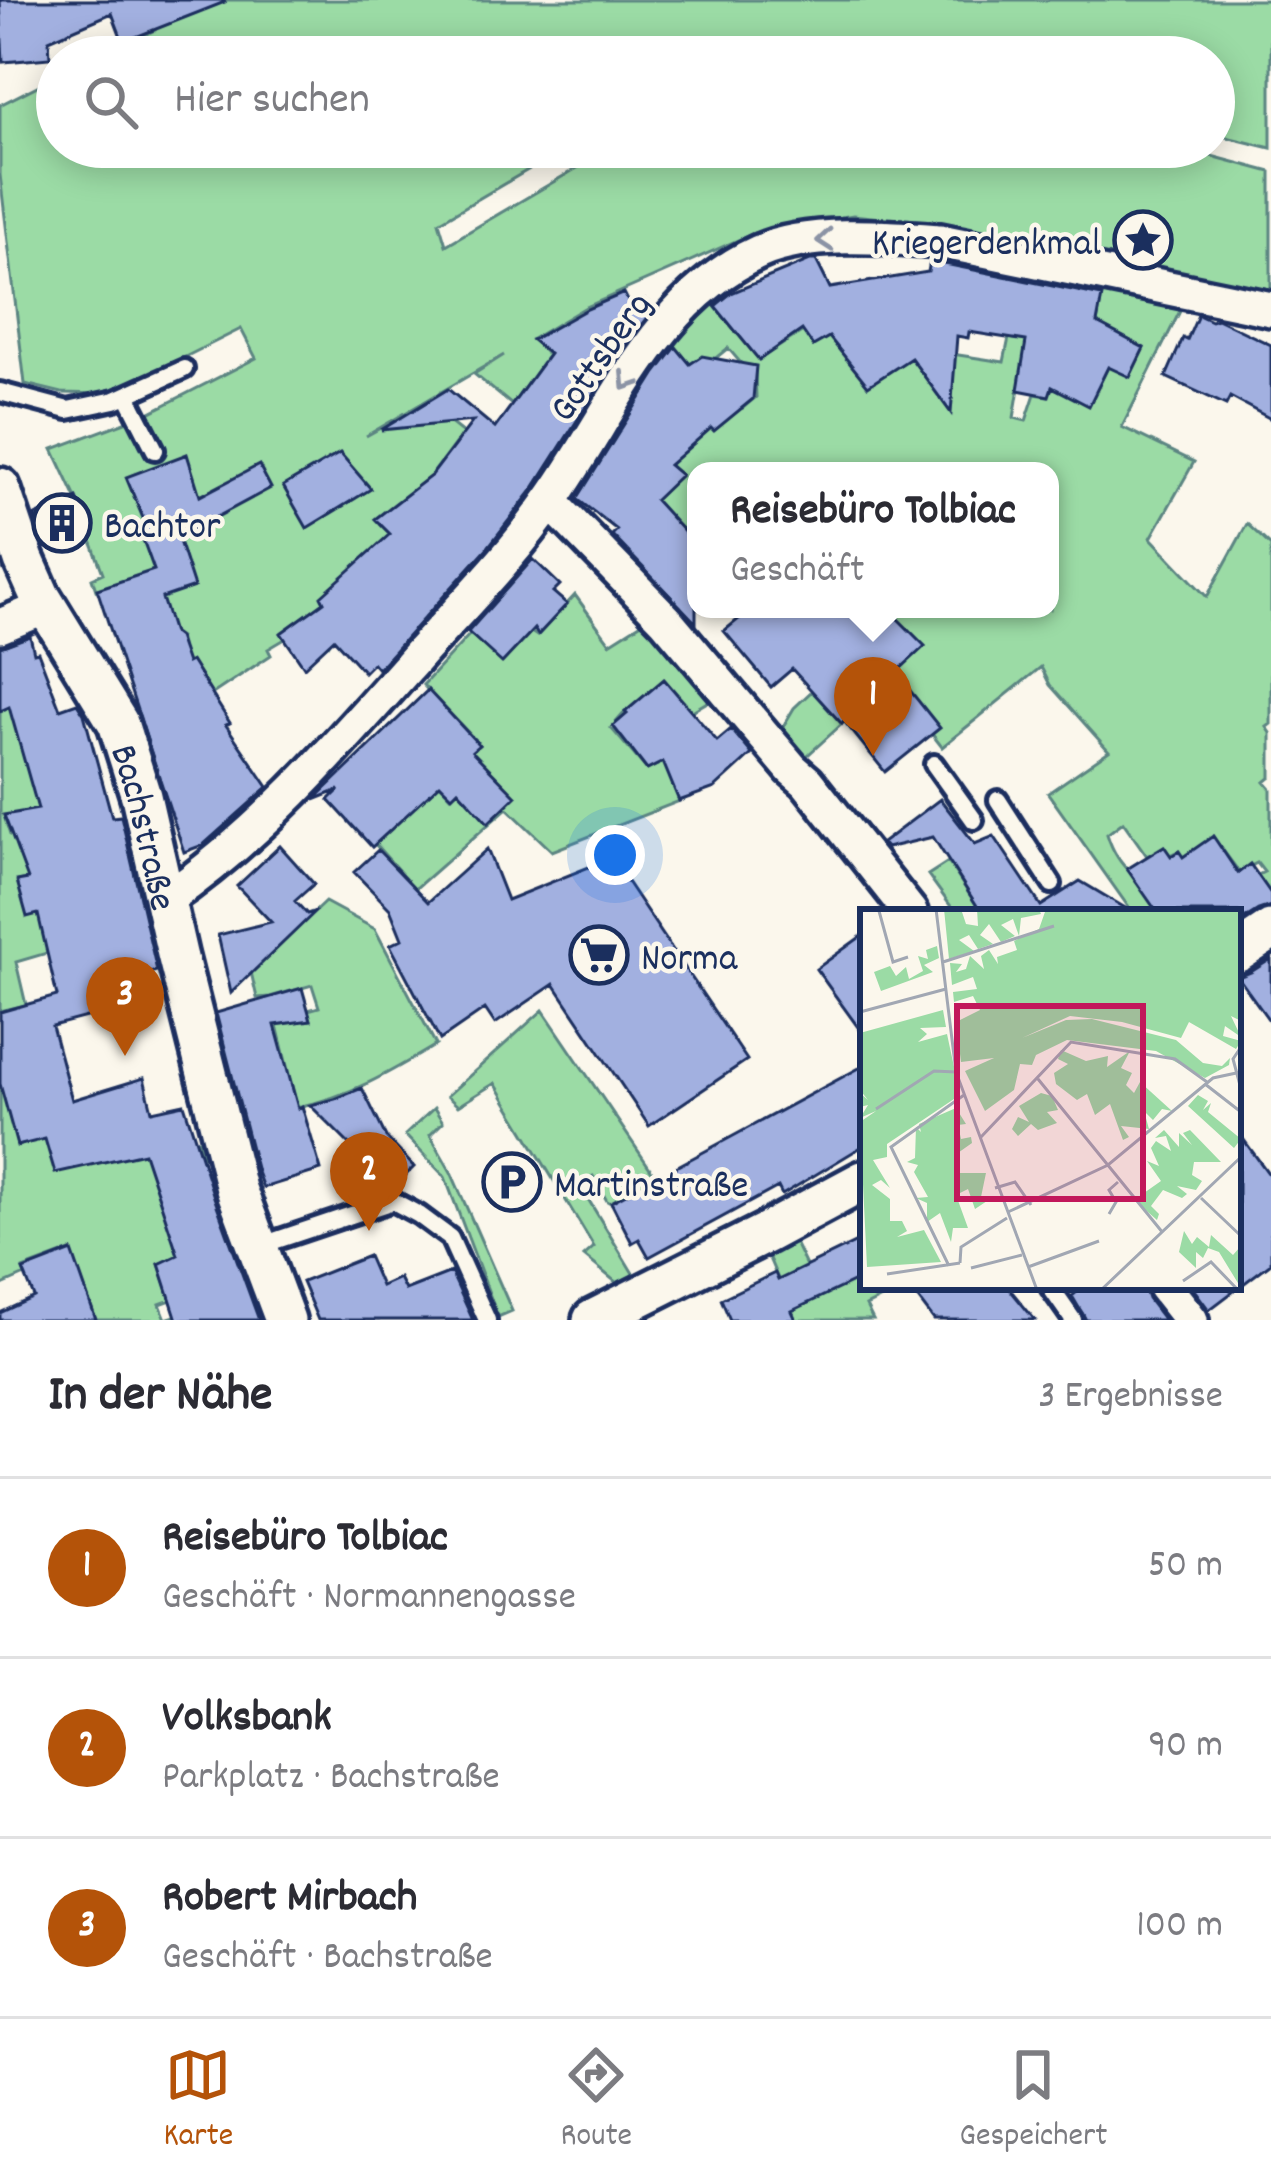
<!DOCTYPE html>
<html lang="de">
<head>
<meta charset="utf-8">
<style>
  :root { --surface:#fff; --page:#f2f2f3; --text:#2b2b33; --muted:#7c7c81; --line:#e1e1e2; --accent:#b45309 }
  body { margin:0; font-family:Dekko,sans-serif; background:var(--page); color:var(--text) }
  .you { position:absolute; left:615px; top:855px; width:42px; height:42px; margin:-30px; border:9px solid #fff; border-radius:50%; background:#1a73e8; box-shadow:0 0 0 18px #1a73e833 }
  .badge { display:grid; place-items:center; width:78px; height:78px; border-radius:50%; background:var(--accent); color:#fff; font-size:39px; font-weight:700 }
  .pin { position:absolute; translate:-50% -99px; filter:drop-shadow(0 3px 6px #0008) }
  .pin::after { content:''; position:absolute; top:63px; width:42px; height:36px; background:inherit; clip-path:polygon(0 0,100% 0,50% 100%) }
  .popup { position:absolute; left:687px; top:462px; width:372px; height:156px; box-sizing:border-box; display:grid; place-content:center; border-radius:24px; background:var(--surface); filter:drop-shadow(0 3px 9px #0005); font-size:39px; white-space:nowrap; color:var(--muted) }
  .popup b { font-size:45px; color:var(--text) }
  .popup::after { content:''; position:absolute; left:50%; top:100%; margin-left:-24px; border:24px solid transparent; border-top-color:var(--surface) }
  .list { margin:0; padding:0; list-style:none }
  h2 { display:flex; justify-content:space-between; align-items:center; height:156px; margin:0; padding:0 48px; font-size:51px }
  h2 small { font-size:39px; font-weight:400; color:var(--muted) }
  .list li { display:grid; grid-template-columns:78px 1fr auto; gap:36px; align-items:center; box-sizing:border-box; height:180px; padding:0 48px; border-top:3px solid var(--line) }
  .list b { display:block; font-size:45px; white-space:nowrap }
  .list p { margin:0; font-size:39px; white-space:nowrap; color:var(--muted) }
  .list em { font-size:39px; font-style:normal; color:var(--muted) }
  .icon { flex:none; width:66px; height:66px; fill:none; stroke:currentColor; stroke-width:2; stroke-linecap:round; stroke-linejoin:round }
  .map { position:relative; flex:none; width:1271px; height:1320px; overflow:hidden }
  .search { position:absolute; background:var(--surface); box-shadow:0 6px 30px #0003; left:36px; right:36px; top:36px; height:132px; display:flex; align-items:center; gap:30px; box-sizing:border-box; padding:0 42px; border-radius:66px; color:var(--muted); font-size:45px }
  .sheet { height:696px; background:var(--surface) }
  nav { display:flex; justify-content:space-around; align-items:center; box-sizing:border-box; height:168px; border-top:3px solid var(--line); background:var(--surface); font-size:33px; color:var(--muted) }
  nav a { display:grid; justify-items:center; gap:6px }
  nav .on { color:var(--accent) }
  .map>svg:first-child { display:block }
  .green { fill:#9bdba5; stroke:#5b8582; stroke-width:3 }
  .building { fill:#a2b0e0; stroke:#1b2f5e; stroke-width:3 }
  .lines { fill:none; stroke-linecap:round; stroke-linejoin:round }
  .service-casing { stroke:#1b2f5e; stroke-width:26 }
  .minor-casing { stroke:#1b2f5e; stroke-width:42 }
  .tertiary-casing { stroke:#1b2f5e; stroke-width:48 }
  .service { stroke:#fbf7ec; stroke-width:16 }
  .minor { stroke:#fbf7ec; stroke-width:33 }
  .tertiary { stroke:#fbf7ec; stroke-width:39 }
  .oneway { stroke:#8b93a5 }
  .labels { text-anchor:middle; stroke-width:9; stroke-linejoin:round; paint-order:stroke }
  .poi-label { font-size:39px; fill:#1b2f5e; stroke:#fbf7ec; text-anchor:start }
  .street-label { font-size:39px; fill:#1b2f5e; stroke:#fbf7ec }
  .inset-road { fill:none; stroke:#a1a7b3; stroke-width:3 }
  .view { fill:#c2185b; fill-opacity:0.15; stroke:#c2185b; stroke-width:6 }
  .inset-edge { fill:none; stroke:#1b2f5e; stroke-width:6 }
</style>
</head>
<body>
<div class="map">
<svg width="1271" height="1320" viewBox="0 0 1271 1320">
  <rect width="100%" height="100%" fill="#fbf7ec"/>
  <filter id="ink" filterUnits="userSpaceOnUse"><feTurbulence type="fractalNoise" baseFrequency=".00833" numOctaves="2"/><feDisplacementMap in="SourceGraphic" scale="24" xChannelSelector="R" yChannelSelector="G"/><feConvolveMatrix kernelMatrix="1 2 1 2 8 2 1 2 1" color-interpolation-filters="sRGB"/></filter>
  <g filter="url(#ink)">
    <path class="green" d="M141,0H1271V148L1214,134V57H95L155,30Z
      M57,76V147H567L439,222L446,245L613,147H1178L1271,172V295L1046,245L927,223L853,215L754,233L584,308L532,339L548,355L512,405L474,374L504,355L366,436L425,403L463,433L419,492L381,525L390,534L329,644L306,615L282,632L285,639L268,649L271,655L211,695L178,651L181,645L179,637L173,633L133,578L96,590L92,578L103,573L87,530L90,528L53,449L147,414L256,358L241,329L141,379L103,394L62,393L25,384L0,175V105Z
      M1103,290L1182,307L1122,427L1194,462L1151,538L1207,597L1247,524L1271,546V724L1267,727L1271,733V777L1265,782L1271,789V894L1258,875L1264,872L1257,863L1239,872L1213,837L1183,857L1178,851L1170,855L1164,846L1147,856L1123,822L1107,834C1119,873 1142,883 1176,898L1155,912H1132L1048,793L1109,751L1050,685L1041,667L942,747L889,679L896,617L890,609H1050V471H696V524L673,532L669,516L655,500L680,475L661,457L731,394L743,408L756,397L755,373L745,368L728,348L712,361L691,366L676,347L666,341L709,299L755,355L763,357L803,331L1004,362L1009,338L1030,341L1022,370L1014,418L1026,421L1035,394L1048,396L1055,381L1097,389L1109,365L1130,376L1144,348L1097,323Z
      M575,595L610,643L648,619L714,698L692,711L664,679L625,712L611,728L647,770L677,756L679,784L685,799L552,851L507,808L415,889L375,844L420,763L451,796L458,790L477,810L460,761L479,744L423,685L470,634L503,662L531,632L537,636Z
      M812,691L842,724L799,763L778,735L794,708Z
      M10,707L59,806L4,816L10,835L44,830L37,877L18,881L92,898L47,953L16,962L26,1005L0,1011V711Z
      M948,862L981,912H955L928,875Z
      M325,902L375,929L436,1045C391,1072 349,1097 297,1107L277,1025L311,1020L308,1010L319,1007L312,985L270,997L257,998L251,972Z
      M543,1010L668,1195L625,1211L607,1201L593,1176L579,1184L634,1275L617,1283L584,1256L594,1247L495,1083L458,1106L447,1096Z
      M0,1084L86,1129L95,1163L198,1140L203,1156L169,1166L188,1254L159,1264L171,1300L160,1304L166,1319L178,1315L227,1320H96L71,1251L23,1269L25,1275L0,1286Z
      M434,1108L443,1122L430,1135L451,1172L512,1311L498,1317L445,1177L405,1135Z
      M795,1243L806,1266L863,1277V1287H903L866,1306L873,1320H782L793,1314L768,1256Z"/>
    <path class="building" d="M0,0H224L225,2L123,42L112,13L49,40L50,58L3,62Z
      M810,260H816L830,288L928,272L930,261L1102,296L1097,323L1144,348L1130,377L1108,367L1089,406L1052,387L1049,396L1018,390L1026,341L969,332L968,338L957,336L951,413L911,358L868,386L829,337L813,346L802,330L759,360L715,306L731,293Z
      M624,293L629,303L645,300L655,307L622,350L534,488L489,546L378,669L373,663L364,672L334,639L304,667L281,633L324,602L321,596L390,534L375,519L432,475L473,421L381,430L448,389L495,428L549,354L532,340L587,309Z
      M1198,315L1211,321L1217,319L1271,345V419L1230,397L1226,405L1166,377L1183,338L1187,340Z
      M676,347L690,364L702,356L756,366L753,399L714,431L711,428L669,465L681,475L655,500L696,545V623L612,535L617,530L577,499L656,373Z
      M340,453L371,489L307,528L283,486Z
      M187,454L200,496L259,465L271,488L178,538L194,587L162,598L173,633L178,637L187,663L191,661L230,723L226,725L268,787L203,845L184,852L97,589L154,570L138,526L145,523L126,477Z
      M77,498L90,529L46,547L35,516Z
      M533,559L560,585L553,592L567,604L538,635L534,629L502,663L468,632Z
      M751,609H831L834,612L837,609H888L925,646L896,673L940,728L885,772L844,721L842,724L792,669L771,687L724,631Z
      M30,636L34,653L38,652L60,709L77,703L84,714L112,817L121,816L157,971L111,983L117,1009L52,1026L72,1100L144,1078L152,1111L184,1104L214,1197L259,1320H177L159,1264L178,1255L144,1153L55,1173L45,1139L17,1146L0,1084V1012L57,996L38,914L27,917L17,881L28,879L4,815L38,809L9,707L0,711V647Z
      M664,679L717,741L731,729L752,754L715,788L679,801L663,762L647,770L613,726L627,714L625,712Z
      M428,690L479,745L472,751L516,796L488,823L458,790L452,796L440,784L372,847L329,800L339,790L314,800Z
      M940,799L975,844L994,836L1041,906L1080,881L1132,912H981L933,837L886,848L882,843Z
      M1213,836L1238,873L1250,864L1271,894V906L1258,910L1238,923V912H1157L1127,869L1164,846L1171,856L1179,851L1183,857Z
      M280,846L314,884L295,901L307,914L316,911L231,993L218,935L271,922L237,886Z
      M487,849L507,900L611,858L747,1060L649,1126L554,984L495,1024L485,1009L440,1040L390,945L402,939L390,909L354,872L378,850L428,902Z
      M863,935V1034L816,969Z
      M1271,959V1023L1238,977L1251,972Z
      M302,988L311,1020L275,1025L298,1108L302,1106L321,1170L263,1188L257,1172L216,1013Z
      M863,1066V1146L782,1195L778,1187L649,1257L639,1239L632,1243L611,1202Z
      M362,1088L386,1137L414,1167L393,1188L310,1105L335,1099Z
      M1238,1132L1271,1177V1263L1209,1310L1192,1287H1238Z
      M863,1239V1277L792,1311L796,1320H730L721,1299L775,1273L778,1280Z
      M72,1251L96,1320H0V1313L34,1297L23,1270Z
      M368,1256L381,1286L399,1278L405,1290L451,1272L473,1320H318L302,1282Z
      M909,1287H1008L1035,1320H934Z
      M1083,1287H1144L1148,1299L1164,1320H1086L1072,1296Z"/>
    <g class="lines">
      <g class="service-casing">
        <path id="service" d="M0,392L68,410L115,400L184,369
          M127,395L155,450
          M934,764L974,820
          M998,800L1052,884
          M259,1246L393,1201L419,1215L450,1238L487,1320
          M1050,1287L1073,1320"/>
      </g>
      <g class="minor-casing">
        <path id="minor" d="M551,502L666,620L792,769L807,782L910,912
          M0,626L46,607
          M165,900C263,833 342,741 420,653C465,603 513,555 551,500C613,413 655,299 759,252C807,230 888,237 940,241L1271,309
          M1165,1287L1191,1320"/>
      </g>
      <g class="tertiary-casing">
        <g id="tertiary">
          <path id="s1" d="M0,488L24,560L40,596L118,723L141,796L177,954L236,1189L285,1320"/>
          <path d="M1238,952L1271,930"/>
          <path d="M593,1320L766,1233L863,1181"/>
        </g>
      </g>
      <use href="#service" class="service"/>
      <use href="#minor" class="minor"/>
      <use href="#tertiary" class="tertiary"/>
    </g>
    <defs><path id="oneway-chevron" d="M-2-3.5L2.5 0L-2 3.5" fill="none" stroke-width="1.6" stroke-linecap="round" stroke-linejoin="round" transform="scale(3)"/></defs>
    <g class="oneway">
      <use href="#oneway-chevron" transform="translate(825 240) rotate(175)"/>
      <use href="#oneway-chevron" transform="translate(628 382) rotate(123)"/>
    </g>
  </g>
  <defs>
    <g id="sight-ring" transform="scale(3)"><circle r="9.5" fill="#fbf7ec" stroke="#1b2f5e" stroke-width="1.5"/><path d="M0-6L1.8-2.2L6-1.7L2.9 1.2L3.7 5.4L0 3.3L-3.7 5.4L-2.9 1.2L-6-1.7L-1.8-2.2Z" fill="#1b2f5e"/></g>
    <g id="building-ring" transform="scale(3)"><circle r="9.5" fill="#fbf7ec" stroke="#1b2f5e" stroke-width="1.5"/><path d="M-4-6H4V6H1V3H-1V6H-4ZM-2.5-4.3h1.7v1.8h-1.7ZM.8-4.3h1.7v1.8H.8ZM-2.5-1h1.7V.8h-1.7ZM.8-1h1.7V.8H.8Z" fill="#1b2f5e"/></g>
    <g id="supermarket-ring" transform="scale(3)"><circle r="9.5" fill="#fbf7ec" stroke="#1b2f5e" stroke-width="1.5"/><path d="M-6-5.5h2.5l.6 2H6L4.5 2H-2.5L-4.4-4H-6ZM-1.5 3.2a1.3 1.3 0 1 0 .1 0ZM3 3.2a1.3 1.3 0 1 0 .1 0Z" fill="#1b2f5e"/></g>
    <g id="parking-ring" transform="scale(3)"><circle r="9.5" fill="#fbf7ec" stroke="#1b2f5e" stroke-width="1.5"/><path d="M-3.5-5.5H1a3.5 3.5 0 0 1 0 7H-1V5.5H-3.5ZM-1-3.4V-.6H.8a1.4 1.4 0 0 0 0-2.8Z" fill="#1b2f5e"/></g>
  </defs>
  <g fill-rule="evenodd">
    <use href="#sight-ring" x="1143" y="240"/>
    <use href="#building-ring" x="62" y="523"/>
    <use href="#supermarket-ring" x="599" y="955"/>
    <use href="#parking-ring" x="512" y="1182"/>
  </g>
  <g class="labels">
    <g class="poi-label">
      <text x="1101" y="254" text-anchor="end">Kriegerdenkmal</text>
      <text x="104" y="537">Bachtor</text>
      <text x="641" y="969">Norma</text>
      <text x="554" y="1196">Martinstraße</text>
    </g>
    <g class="street-label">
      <text transform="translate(598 355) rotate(-55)" y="14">Gottsberg</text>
      <text dy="14" stroke="none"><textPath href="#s1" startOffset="372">Bachstraße</textPath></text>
    </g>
  </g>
  <g transform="translate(860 909)">
    <rect width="381" height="381" fill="#fbf7ec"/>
    <path d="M84,0H110L102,3L106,15L118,17L117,0H179L181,5L161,9L159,27L153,10L141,16L155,27L141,33L129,15L120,26L133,35L118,40L109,26L99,31L114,42L89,50ZM186,0H381V112L371,107L381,128L365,117L363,127L381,132L376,140L329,113L321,129L262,113L210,107L162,129L206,111L232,110L316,131L343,154L362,157L370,149L369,156L345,169L296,142L207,131L176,146L172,156L160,155L154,181L125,202L105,162L134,149L101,153L96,113L120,101L113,87L94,93L93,83L117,80L113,68L92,76L90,54L102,55L96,63L106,60L110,47L124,60L121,47L129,41L138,55L137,48L157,41L154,32L179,20ZM77,37L79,49L64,56L73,63L21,82L14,63L30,57L36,67L46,58L49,70L63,62L58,47L68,50L66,41ZM83,101L86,118L60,119L67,125L58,133L87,125L100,186L27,235V248L13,251L30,279L21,271L12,276L30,290V312H42L47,322L37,328L64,321L81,353L7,358L0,213L16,202L0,209L8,196L0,198V184L8,191L0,181V124ZM201,141L226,152L248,147L247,158L270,142L261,159L272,164L266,176L274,184L280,173L312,202L302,200L293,211L284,202L289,220L261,217L269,228L263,231L250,195L235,206L227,185L217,191L196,175L194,164L208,155L198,150ZM181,184L192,187L198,201L187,203L197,214L178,221L171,215L158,227L152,220L158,208L169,213L159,197ZM338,186L348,192L343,201L351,194L348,203L381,230L374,239L328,197ZM96,199L106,215L98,216L101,230L111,228L112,234L95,246L99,264H126L121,288L130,290L115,300L108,280L96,286L108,319H93L91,333L80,304L67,313V294L56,289L68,288L54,263L58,256L47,253L55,249L56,218L61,223L59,215ZM304,221L319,238V224L332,236L323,224L330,221L361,253H334L332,266L342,272L336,281L317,277L327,285L322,289L303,281L291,297L299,305L297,311L274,291L301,272L287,252L299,257L291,239L296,232L311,242L306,227L295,229ZM324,322L332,335L337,328L349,338L351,326L373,346L380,338L381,379L359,343L348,339L343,349L336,343V359L319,343Z" fill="#9bdba5"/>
    <path class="inset-road" d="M76,0L96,163L148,303M19,2L33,53L48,48M83,53L194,17M0,103L86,80M178,170L303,324M345,175L381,203M381,180L373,150L381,138M16,200L74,162L96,163M121,228L211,133L315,150L347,173M135,279L155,273L171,296M341,289L381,327M148,303L248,256L353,169L381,163M148,303L177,381M249,305L256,293L249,281L258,273M100,354L101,338L147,309M89,357L31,238L104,186M168,358L239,332M111,359L162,346M27,365L100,354M323,372L351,353L378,381M241,381L381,248"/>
    <path class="view" d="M97,97H283V290H97Z"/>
    <rect width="381" height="381" class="inset-edge"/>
  </g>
</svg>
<div class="you"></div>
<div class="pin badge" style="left:873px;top:756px">1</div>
<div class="popup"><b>Reisebüro Tolbiac</b>Geschäft</div>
<div class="pin badge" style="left:369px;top:1231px">2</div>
<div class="pin badge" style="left:125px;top:1056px">3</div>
<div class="search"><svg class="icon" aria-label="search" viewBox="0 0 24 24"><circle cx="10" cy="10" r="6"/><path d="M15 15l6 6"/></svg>Hier suchen</div>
</div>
<section class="sheet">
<h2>In der Nähe<small>3 Ergebnisse</small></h2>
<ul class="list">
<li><span class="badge">1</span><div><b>Reisebüro Tolbiac</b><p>Geschäft · Normannengasse</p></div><em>50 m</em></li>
<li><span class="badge">2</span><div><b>Volksbank</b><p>Parkplatz · Bachstraße</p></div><em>90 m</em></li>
<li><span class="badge">3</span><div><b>Robert Mirbach</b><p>Geschäft · Bachstraße</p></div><em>100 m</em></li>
</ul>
</section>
<nav>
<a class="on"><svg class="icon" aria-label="map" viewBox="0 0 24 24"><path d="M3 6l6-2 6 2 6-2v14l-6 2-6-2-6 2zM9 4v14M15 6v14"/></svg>Karte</a>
<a><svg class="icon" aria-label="directions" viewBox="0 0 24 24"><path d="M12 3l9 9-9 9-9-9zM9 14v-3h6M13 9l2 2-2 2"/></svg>Route</a>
<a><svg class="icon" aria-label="saved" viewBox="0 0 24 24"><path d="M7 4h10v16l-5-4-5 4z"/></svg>Gespeichert</a>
</nav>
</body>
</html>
